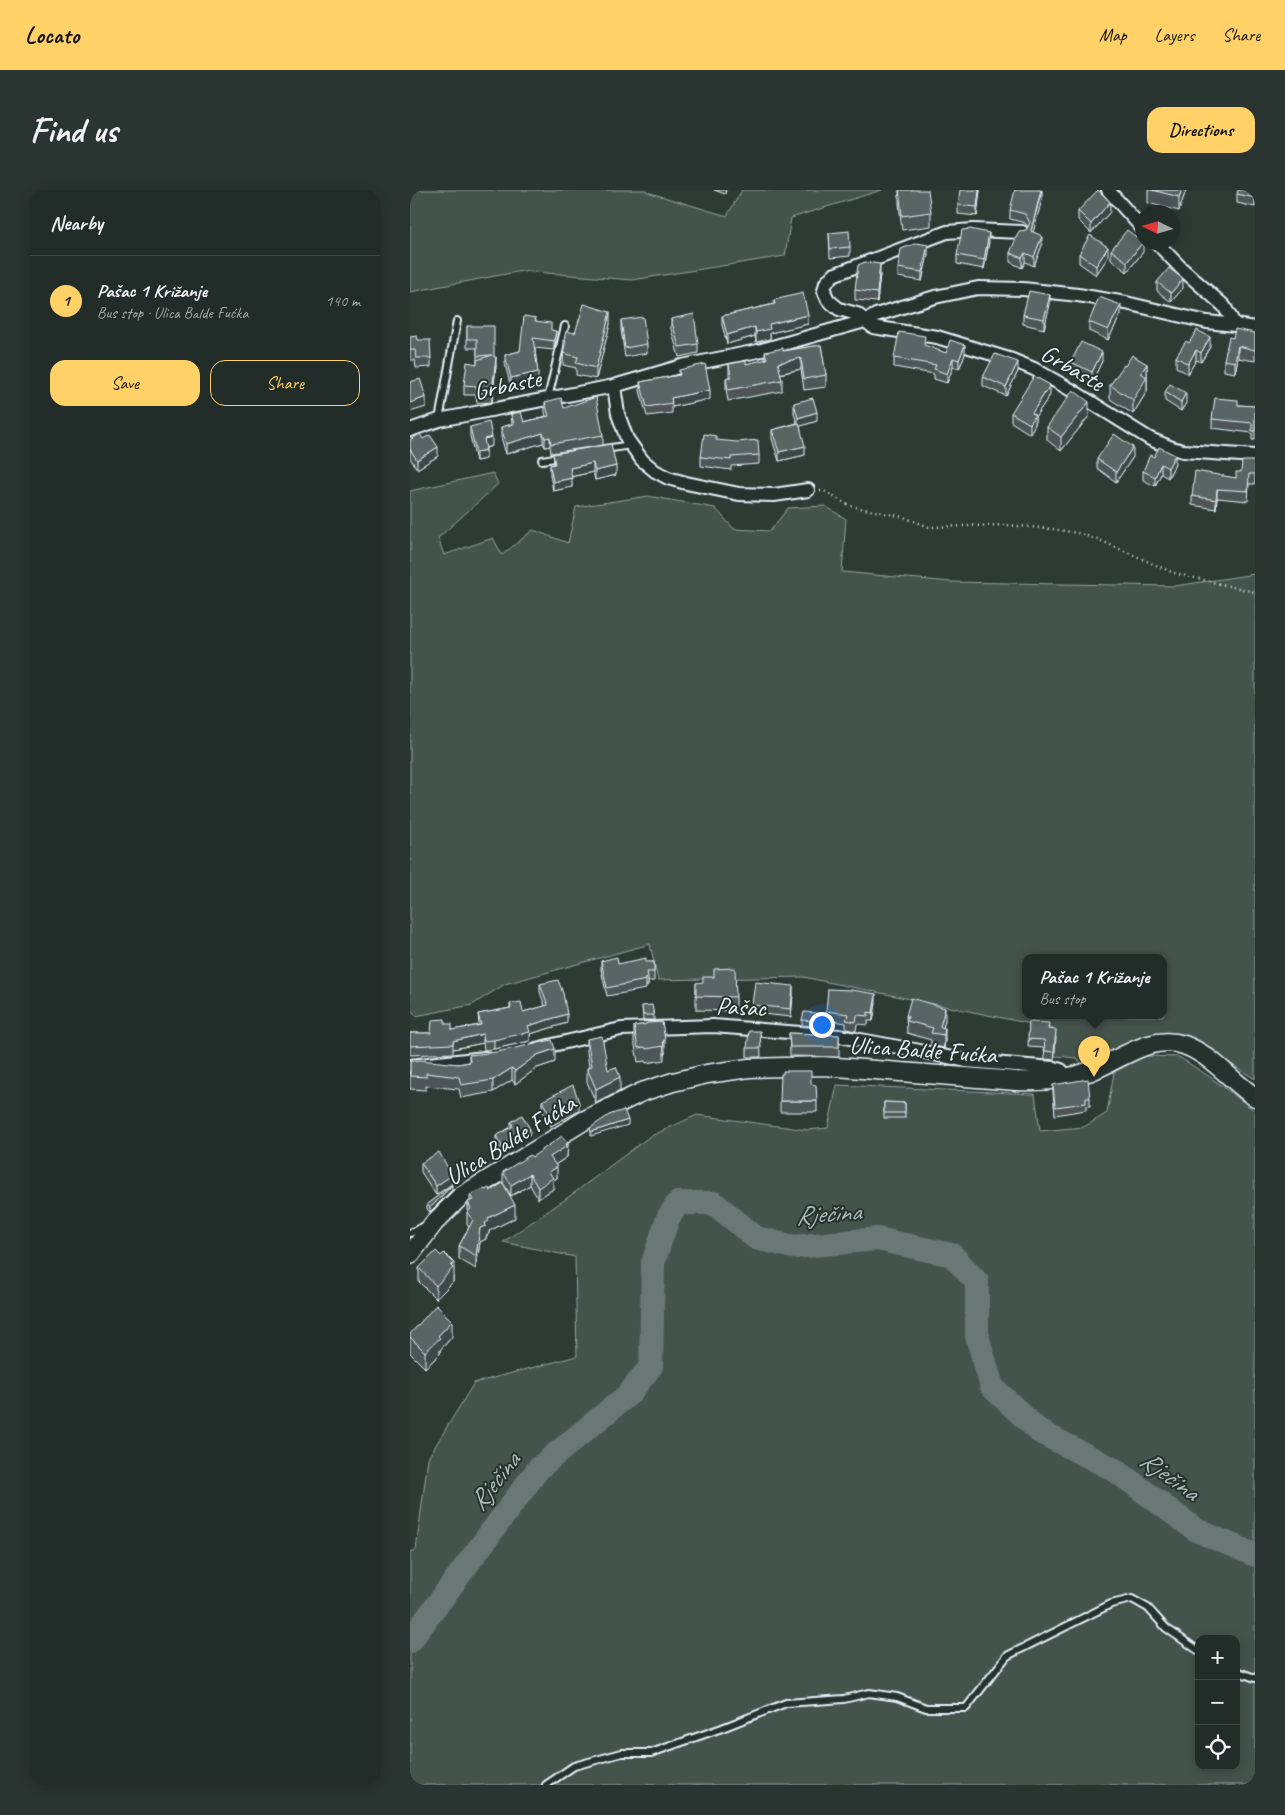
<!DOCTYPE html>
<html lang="en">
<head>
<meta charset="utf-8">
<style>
  :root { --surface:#222c28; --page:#2a3430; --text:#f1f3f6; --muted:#a2a7a8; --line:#3f4845; --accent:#ffd166 }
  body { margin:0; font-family:Caveat,sans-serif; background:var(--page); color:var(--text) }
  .controls { position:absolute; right:15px; bottom:15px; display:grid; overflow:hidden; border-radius:10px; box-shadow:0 2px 12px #0003 }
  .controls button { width:45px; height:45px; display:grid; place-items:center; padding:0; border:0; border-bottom:1px solid var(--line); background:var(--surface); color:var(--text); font:25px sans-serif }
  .compass { position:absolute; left:725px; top:15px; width:45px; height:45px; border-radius:50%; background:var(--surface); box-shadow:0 2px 12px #0003; rotate:275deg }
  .you { position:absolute; left:411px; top:834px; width:18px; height:18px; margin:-12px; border:4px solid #fff; border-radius:50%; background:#1a73e8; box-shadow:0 0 0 8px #1a73e833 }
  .badge { display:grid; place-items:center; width:32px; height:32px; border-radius:50%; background:var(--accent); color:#111; font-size:16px; font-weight:700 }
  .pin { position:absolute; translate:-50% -41px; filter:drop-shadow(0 1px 2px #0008) }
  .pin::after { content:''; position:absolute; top:26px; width:18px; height:15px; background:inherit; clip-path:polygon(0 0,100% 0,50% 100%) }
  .popup { position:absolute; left:612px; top:764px; width:145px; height:65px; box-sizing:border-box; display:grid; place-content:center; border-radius:10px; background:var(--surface); filter:drop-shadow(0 1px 4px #0005); font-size:16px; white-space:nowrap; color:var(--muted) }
  .popup b { font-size:19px; color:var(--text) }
  .popup::after { content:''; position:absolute; left:50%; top:100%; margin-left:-10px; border:10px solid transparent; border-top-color:var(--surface) }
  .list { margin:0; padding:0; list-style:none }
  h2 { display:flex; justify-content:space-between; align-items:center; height:65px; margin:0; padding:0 20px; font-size:21px }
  h2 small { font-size:16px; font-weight:400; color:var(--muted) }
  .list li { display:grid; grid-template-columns:32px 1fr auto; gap:15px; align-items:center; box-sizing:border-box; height:90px; padding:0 20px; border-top:1px solid var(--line) }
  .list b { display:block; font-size:19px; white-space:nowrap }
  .list p { margin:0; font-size:16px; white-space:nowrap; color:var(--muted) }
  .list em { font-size:16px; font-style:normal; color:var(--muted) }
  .actions { display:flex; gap:10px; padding:15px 20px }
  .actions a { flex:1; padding:11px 0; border:1px solid var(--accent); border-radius:15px; text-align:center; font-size:18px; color:var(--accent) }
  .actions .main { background:var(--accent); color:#111 }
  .icon { flex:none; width:28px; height:28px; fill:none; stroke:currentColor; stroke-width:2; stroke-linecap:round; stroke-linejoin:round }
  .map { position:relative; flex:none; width:845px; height:1595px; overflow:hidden; border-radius:15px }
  header { display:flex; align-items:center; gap:30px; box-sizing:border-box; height:70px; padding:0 25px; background:var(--accent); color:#111 }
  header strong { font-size:24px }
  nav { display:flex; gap:28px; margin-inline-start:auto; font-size:18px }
  .intro { display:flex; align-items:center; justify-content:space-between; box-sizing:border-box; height:120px; padding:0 30px }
  h1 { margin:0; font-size:35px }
  .button { padding:12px 22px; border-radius:15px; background:var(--accent); color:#111; font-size:18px; font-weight:700 }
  main { display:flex; gap:30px; padding:0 30px }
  aside { flex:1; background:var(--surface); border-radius:15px; box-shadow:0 2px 12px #0003 }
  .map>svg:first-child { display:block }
  .green { fill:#45524e; stroke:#96a2a3; fill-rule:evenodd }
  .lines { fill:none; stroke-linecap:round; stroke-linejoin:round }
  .river { stroke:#6b7775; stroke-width:24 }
  .service-casing { stroke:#e8f1f8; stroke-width:10 }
  .minor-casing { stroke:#e8f1f8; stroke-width:16 }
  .secondary-casing { stroke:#e8f1f8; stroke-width:21 }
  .path { stroke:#e8f1f8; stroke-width:2.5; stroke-dasharray:1 4; stroke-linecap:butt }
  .service { stroke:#26332d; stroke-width:6 }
  .minor { stroke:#26332d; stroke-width:12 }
  .secondary { stroke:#26332d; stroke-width:18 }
  .wall { fill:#4d5755; stroke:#e8f1f8 }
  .shaded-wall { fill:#3e4745; stroke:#e8f1f8 }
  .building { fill:#596563; stroke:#e8f1f8 }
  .labels { text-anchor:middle; stroke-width:4; stroke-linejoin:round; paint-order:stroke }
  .street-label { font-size:25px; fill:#e8f1f8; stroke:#26332d }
  .water-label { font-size:26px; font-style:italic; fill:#b0babd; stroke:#26332d }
</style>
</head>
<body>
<header>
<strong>Locato</strong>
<nav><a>Map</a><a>Layers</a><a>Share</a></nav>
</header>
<div class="intro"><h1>Find us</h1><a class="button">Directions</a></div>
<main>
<aside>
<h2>Nearby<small></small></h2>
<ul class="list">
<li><span class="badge">1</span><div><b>Pašac 1 Križanje</b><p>Bus stop · Ulica Balde Fućka</p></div><em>140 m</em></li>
</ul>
<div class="actions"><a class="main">Save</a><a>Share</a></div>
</aside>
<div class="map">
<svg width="845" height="1595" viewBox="0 0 845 1595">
  <rect width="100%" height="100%" fill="#2e3b35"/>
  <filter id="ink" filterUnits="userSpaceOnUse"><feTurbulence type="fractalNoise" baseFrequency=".02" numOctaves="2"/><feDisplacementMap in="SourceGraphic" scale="10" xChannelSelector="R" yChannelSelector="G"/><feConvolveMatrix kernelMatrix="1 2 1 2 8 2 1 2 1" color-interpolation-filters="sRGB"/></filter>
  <g filter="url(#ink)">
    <path class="green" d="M8,0H236L237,2L317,26L332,0H472L381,28L375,66L222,90L112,81L0,102V3Z
      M83,283L88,294L28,348L34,365L83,348L92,365L123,340L158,353L166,317L238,306L305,318L324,339L360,341L378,318L415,316L436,329L432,382L541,392L765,396L845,384V889L774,844H746L671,874L667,868L645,866L646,839L393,787L248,790L240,754L95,794L62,815L6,826L0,818V301ZM615,768H753V826H615Z
      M736,866L769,867L800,887L845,921V1595H0V1362L6,1360L18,1268L64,1193L167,1166L165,1067L93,1052L160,1006L239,947L287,925L397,940L418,938L427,895L625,904L630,941L674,937L697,923L704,882ZM789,1449H826V1576H789Z"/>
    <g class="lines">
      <path class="river" d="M0,1451L129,1278L219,1204L241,1176L243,1073L258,1028L268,1013H304L346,1048L384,1057L467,1049L542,1065L567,1092V1146L582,1197L630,1242L705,1280L786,1340L845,1365"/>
      <g class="service-casing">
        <path id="service" d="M138,208L155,136
          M29,230L47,131
          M195,259L221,255
          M132,270L151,267
          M0,1043L17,1035
          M826,1481L845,1488
          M136,1595L164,1576L212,1563H241L312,1538L376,1513L434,1509L459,1503L487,1507L516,1518H556L597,1466L701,1414L722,1409L738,1418L756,1438L789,1461"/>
      </g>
      <g class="minor-casing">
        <path id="minor" d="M698,0L732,38
          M612,42L563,40L537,42L423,85L416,93L414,101L418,110L429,119L447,124L463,137L527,147L602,170L624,179L663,201L740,249L762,258L773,261L845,266
          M825,135L845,138
          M204,196L208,224L217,249L232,270L245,281L258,288L276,293L329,304L364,305L398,300
          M0,240L29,230L204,196L272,176L348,161L455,131L466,125L525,107L568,98L613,99L668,105L716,113L797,132L825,135L814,116L771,78L746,52
          M126,859L211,839L303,836L429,846L510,861L556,871L644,878L651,880L657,887
          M0,876L75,868"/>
      </g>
      <g class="secondary-casing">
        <path id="secondary" d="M0,1065L24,1033L50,1007L175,930L232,902L263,892L297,884L339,878L414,876L606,891C631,892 656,890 681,881C712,869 740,844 774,855C802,865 821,891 845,907"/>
      </g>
      <path class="path" d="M410,301H414L440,316L494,327L519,337L596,335L643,339L667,343L687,349L764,383L845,402"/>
      <use href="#service" class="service"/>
      <use href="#minor" class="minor"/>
      <use href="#secondary" class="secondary"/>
    </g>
    <path class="wall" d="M304,0H316L315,4Z
      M489,0L521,22V36L492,40L489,14Z
      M570,0L567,26L548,24V15Z
      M738,0H776L769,21L738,13Z
      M845,0V17L827,13V4Z
      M632,9L623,42L632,55L624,76L615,72L612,78L600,72V63L618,37L615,33L600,29V20Z
      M668,21L700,22L681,43L668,30Z
      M419,43L440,57V66L420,68Z
      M579,52L574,79L547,74V65Z
      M701,60L733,62L717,82L701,69Z
      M518,64L512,91L488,87V78Z
      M669,64L698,67L686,85L669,73Z
      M470,84L467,112L445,110V100Z
      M747,92L773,98L761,112L747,101Z
      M364,110L398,134L360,143V149L346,152L345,146L317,154L312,135V126L364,114Z
      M640,114L634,139L613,134V125Z
      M711,124L698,150L679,141V132Z
      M261,129L288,154V163L269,167L261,139Z
      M211,130L237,154V163L215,167L211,140Z
      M126,131L141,140L146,150L144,160L125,158L128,191L101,198L95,174V165L110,161Z
      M200,134L186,189L166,185V178L153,175L154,150L165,143Z
      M57,136L84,167L86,176L82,212L67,213L66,205H54V195L67,174V158H57Z
      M845,143V171L828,168L825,183L814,181V170L823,148Z
      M0,147L8,150L21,168V177L6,178L5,170H0Z
      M779,153L800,157L791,172L786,170L778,184L766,177V167Z
      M411,155L416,185V197L394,200L391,179L370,184L372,190V201L318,211L316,199V188L319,187V174H336L355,170V162L373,161Z
      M515,156L536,163L555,164L549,179L543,177L537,193L524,189V184L484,177V168Z
      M692,171L682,192L661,181V172Z
      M737,174V201L723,224L700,209V195L715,176Z
      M269,180L300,209L262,217V223L237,226L230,201V192L269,185Z
      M608,181L596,206L573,196V187Z
      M755,202L776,213L771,221L755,211Z
      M640,205L625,227V234L620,244L601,232V223Z
      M135,212L154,218L193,245V255L141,263L140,256L135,257L133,253L96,264L91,247V237L102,234L101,224L114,232L136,226L135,222Z
      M384,213L407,231L390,236L395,265L369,271L362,249V240L387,233L384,223Z
      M828,215L845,216V250H842V243L802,238V229Z
      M679,226L651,261L637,250V237Z
      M60,237L82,256L76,258V269L66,271L60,246Z
      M13,249L28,266L7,279L0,268V250Z
      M306,250L349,265V274L321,276V280L291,276V267Z
      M201,254L206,285L185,290L183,282L161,287L162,297L143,301L140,285V275H144L143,264Z
      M723,267L706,292L687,278V269Z
      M744,267L765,274L758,288L751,284L745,296L733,290V281Z
      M845,271V294H839L838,311L807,308L806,319L782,315V306L826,288L831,282Z
      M191,771L208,774L244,772V791H238V796H236V799L197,806L191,780Z
      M286,793L326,807V821L286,820Z
      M130,794L157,833L120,844V851L84,859L74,860L73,853L43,859V863L0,865V843H21L35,834L42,840L69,835L68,824L100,818V814L113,822L135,816L130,802Z
      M383,804L381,827L342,823V815Z
      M466,813L463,831H458V835L447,834L446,841L436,839V833L416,830V821Z
      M232,816L244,825V830H233Z
      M496,826L535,830L533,838L535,851L534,858L521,855V850L497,843Z
      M415,829L414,837L392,835V830Z
      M252,832L255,864H254V870L236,873L235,871L228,872L224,850V836Z
      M619,832L639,839L646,847L644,870L635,869L634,858L618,857Z
      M350,841L351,867H337V858Z
      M379,843L429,845V867L380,866Z
      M177,849L210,901L186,913L177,892V878L179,877L177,862Z
      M59,865L145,872L127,878L105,894L102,890L83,902L51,908L49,899L16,896V900L0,899V871L48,874L59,872Z
      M643,895L680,908V916H676V920L645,925L643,903Z
      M132,911L169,921L141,936L132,920Z
      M370,911H407V922H370Z
      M474,912L495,913V928H474Z
      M101,932L120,944L92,961L86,950V946L101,937Z
      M158,953L157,967L145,975L147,988L143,990V999L128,1009L120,995L101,1006L93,993V982L122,967Z
      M11,973L42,994L26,1005L11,982Z
      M42,1000L20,1022L17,1019V1014Z
      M75,1000L80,1001L105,1028L79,1041V1044L76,1046V1049L70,1052L66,1079L49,1069V1056L59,1037L57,1035V1022L58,1021V1012L60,1011V1005Z
      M9,1078L44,1087H43V1092L26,1109L9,1092Z
      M0,1144L42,1147L30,1160V1164L15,1178L0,1163Z"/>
    <path class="shaded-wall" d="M569,0H570L567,26V17Z
      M632,0V9L621,50V41Z
      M772,0H776L769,21V7Z
      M700,12V22L681,43V34Z
      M579,43V52L574,79V70Z
      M632,46V55L624,76V67Z
      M733,52V62L717,82V72Z
      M518,55V64L512,91V82Z
      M698,57V67L686,85V76Z
      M615,63V72L612,78V68Z
      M470,74V84L467,112V103Z
      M773,89V98L761,112V103Z
      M640,105V114L634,139V129Z
      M711,115V124L698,150V140Z
      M200,122V134L186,189V178Z
      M398,125V134L360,143V149L346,152V142L359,134Z
      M345,137V146L317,154V145Z
      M146,141V150L144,160V151Z
      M800,147V157L791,172V163Z
      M555,155V164L549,179V170Z
      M828,156V168L825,183V172Z
      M786,160V170L778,184V174Z
      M692,162V171L682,192V182Z
      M86,167V176L82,212V202Z
      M391,168V179L368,184V173Z
      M543,168V177L537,193V184Z
      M608,172V181L596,206V197Z
      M737,174V201L723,224V210L731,183Z
      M128,182V191L101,198V188Z
      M640,195V205L625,227V234L620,244V234L622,223Z
      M300,200V209L262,217L261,208Z
      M776,203V213L771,221V212Z
      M16,207V217L0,222V213Z
      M679,212V226L651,261V247Z
      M407,222V231L388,237V228Z
      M133,243V253L96,264V254Z
      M82,247V256L74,258V249Z
      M140,247V256L135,257V248Z
      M395,256V265L369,271V262Z
      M28,257V266L7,279V270Z
      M723,257V267L706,292V282Z
      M76,260V269L66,271V262Z
      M765,265V274L758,288V278Z
      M183,273V282L160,287V278Z
      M751,274V284L745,296V287Z
      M206,276V285L185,290V281Z
      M162,288V297L143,301V292Z
      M807,299V308L806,319V310Z
      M238,787V796H236V788Z
      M383,796V804L381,827V819Z
      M466,804V813L463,831V823Z
      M535,818V830L531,845L530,837Z
      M157,824V833L120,844V851L84,859V850L118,836Z
      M535,838V851L534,858V845Z
      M73,844V853L43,859V851Z
      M255,850V864H254L253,851Z
      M145,859V872L127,878L105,894V881L127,865Z
      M102,878V890L83,902V890Z
      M210,887V901L186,913V899Z
      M169,912V921L141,936V927Z
      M218,930V935L181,946V942Z
      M120,939V944L92,961V956Z
      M158,953L157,967L140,978V967Z
      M147,977V988L143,990V999L128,1009V998L139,982Z
      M120,984V995L101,1006V995Z
      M42,985V994L26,1005V996Z
      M42,995V1000L20,1022V1018Z
      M105,1015V1028L79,1041V1044L76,1046V1049L70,1052L66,1079V1066L70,1038L75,1033L78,1028Z
      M44,1073V1087H43V1092L26,1109V1096L41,1076Z
      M42,1131V1147L30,1160V1164L15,1178V1162L28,1146Z"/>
    <path class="building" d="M489,0H518L521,22L492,26Z
      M550,0H569L567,17L548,15Z
      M605,0H631L621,41L632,46L624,67L615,63L612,68L600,63L609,41L616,40L620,33L615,24L600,20Z
      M688,0L700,12L681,34L668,21Z
      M742,0H772L769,7Z
      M828,0H845V8L827,4Z
      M560,39L579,43L574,70L547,65L552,40Z
      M717,40L733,52L717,72L701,60Z
      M439,41L440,57L420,59L419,43Z
      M680,45L698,57L686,76L669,64Z
      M507,53L518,55L512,82L488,78L491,59Z
      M455,72L470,74L467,103L445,100L448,75Z
      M759,78L773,89L761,103L747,92Z
      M619,101L640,105L634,129L613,125Z
      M393,103L398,125L359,134L360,139L346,142L345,137L317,145L312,126L365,114L364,110Z
      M689,107L711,115L698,140L679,132Z
      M174,114L200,122L186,178L166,173L168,167L153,163L156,150H154L156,141L165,143Z
      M284,124L288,154L269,157L261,129Z
      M114,126L126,128L125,131L141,133V140L146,141L144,151L123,148L128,182L101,188L95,165L110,161Z
      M233,127L237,154L215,158L211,130Z
      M57,136H84V167H86L82,202L67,203L66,196L54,195L57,172L67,174V170L82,165L67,166V149H57Z
      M825,139L845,143V160L828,156L825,172L814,170L819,147L823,148Z
      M787,140L800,147L791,163L786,160L778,174L766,167L776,151L779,153Z
      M489,142L515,146L514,155L536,163L540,150L555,155L549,170L543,168L537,184L524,179L526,175L484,168Z
      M7,146L8,150H20L21,168H6L5,160H0V147Z
      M671,152L692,162L682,182L661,172Z
      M411,155L416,185L394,189L391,168L368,173L372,190L318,200L316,188L321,187L319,174L336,171V174L357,169L355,162L373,158V161Z
      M585,164L608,172L596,197L573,187Z
      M722,165L737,174L731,183L737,187L723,210L700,195L714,175L715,176Z
      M295,174L300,200L261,208L262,213L237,217L230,192L270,185L269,180Z
      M624,186L640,195L622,223L625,225L620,234L601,223Z
      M10,189L16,207L0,213V192Z
      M760,194L776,203L771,212L755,202Z
      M663,200L679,212L651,247L637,237Z
      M186,207L193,245L141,254L140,247L135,248L133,243L96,254L91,237L104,234L101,224L111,222L114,232L139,226L135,212L151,208L154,218Z
      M403,208L407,222L388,228L384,213Z
      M805,208L828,210V215L845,216V241H842V233L802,229Z
      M79,232L82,247L74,249L76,260L66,262L60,237Z
      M389,233L395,256L369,262L362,240Z
      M10,244L13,249L20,245L28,257L7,270L0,259V250Z
      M294,244L306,246V250L327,252L348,250L349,265L321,267V270L291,267Z
      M704,244L723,257L706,282L687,269Z
      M201,254L206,276L185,281L183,273L160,278L162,288L143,292L140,275L145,274L143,264Z
      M749,257L765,265L758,278L751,274L745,287L733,281L740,265L744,267Z
      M832,271H845V284H839L838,301L807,299L806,310L782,306L785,281L826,288V282H831Z
      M207,767L208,774L236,768V772H244V782H237L238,787L236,788V790L197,798L191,771Z
      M325,778L326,807L286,806V793L293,792V787H304V779Z
      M148,790L153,803L157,824L118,836L120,842L84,850L74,851L73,844L43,851V854L0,856V843H21L22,830L35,829V834H42V840L71,835L68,824L101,818L100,814L111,812L113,822L138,815L130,794Z
      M345,792L383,796L381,819L342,815Z
      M418,799L442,800L466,804L463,823L458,822V826L447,825L446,832L436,830L438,824L416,821Z
      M501,808L535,818L530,837L535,838L534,845L521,843L523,838L497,831L498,826H496Z
      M242,815L244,825H233L232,816Z
      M394,822L415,824L414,832L392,830Z
      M252,832L255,850L253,851L254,856L236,859L235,857L228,858L224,836L237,834V833Z
      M619,832L639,833L638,839L646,840L644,862L635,861L634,850L618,849Z
      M339,841H350L351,858H337Z
      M379,843L429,845V857H380Z
      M192,846L198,880L206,877L210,887L186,899L177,878L182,876L177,849Z
      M142,850L145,859L127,865L105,881L102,878L83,890L51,895L49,887L16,883V887L0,886V871L11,870L48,874L60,872L59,865L87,862Z
      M373,881H401V894L406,895L407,911H370L371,884H373Z
      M678,889L680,908H676V913L645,917L643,895Z
      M163,895L169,912L141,927L132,911Z
      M474,912L495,913V923H474Z
      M214,920L218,930L181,942L180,938L199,925Z
      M112,925L120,939L92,956L86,946L103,936L101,932Z
      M152,946L158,953L156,954L157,956L140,967L147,977L139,982L143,988L128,998L120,984L101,995L93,982L120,965L122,967Z
      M29,962L42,985L26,996L11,973Z
      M93,993L105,1015L78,1028L79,1031L75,1033L76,1036L70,1038L66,1066L49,1056L63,1030L57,1022L61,1019L58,1012L63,1010L60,1005L74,999L75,1000L79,998L80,1001Z
      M42,995L20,1018L17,1014Z
      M26,1061L31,1066L34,1063L44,1073L41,1076L43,1078L26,1096L9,1078Z
      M26,1115L42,1131L28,1146L30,1148L15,1162L0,1147V1144Z"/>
  </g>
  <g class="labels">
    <g class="street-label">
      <text transform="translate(663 177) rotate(30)" y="9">Grbaste</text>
      <text transform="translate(97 194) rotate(-12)" y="9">Grbaste</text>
      <text transform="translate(331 816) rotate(3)" y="9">Pašac</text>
      <text transform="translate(513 859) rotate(4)" y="9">Ulica Balde Fućka</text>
      <text transform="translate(100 949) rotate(-32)" y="9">Ulica Balde Fućka</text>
    </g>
    <g class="water-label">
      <text transform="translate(418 1023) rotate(-4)" y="9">Rječina</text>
      <text transform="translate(760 1285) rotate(36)" y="9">Rječina</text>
      <text transform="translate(84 1291) rotate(-52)" y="9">Rječina</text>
    </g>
  </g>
</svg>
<div class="controls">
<button>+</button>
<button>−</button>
<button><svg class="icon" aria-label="locate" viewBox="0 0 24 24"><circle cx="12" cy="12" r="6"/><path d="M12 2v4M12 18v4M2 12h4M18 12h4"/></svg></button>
</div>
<svg class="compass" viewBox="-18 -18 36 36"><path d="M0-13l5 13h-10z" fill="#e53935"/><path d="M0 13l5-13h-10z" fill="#a2a7a8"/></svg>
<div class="you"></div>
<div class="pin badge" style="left:684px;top:887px">1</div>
<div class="popup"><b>Pašac 1 Križanje</b>Bus stop</div>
</div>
</main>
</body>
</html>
